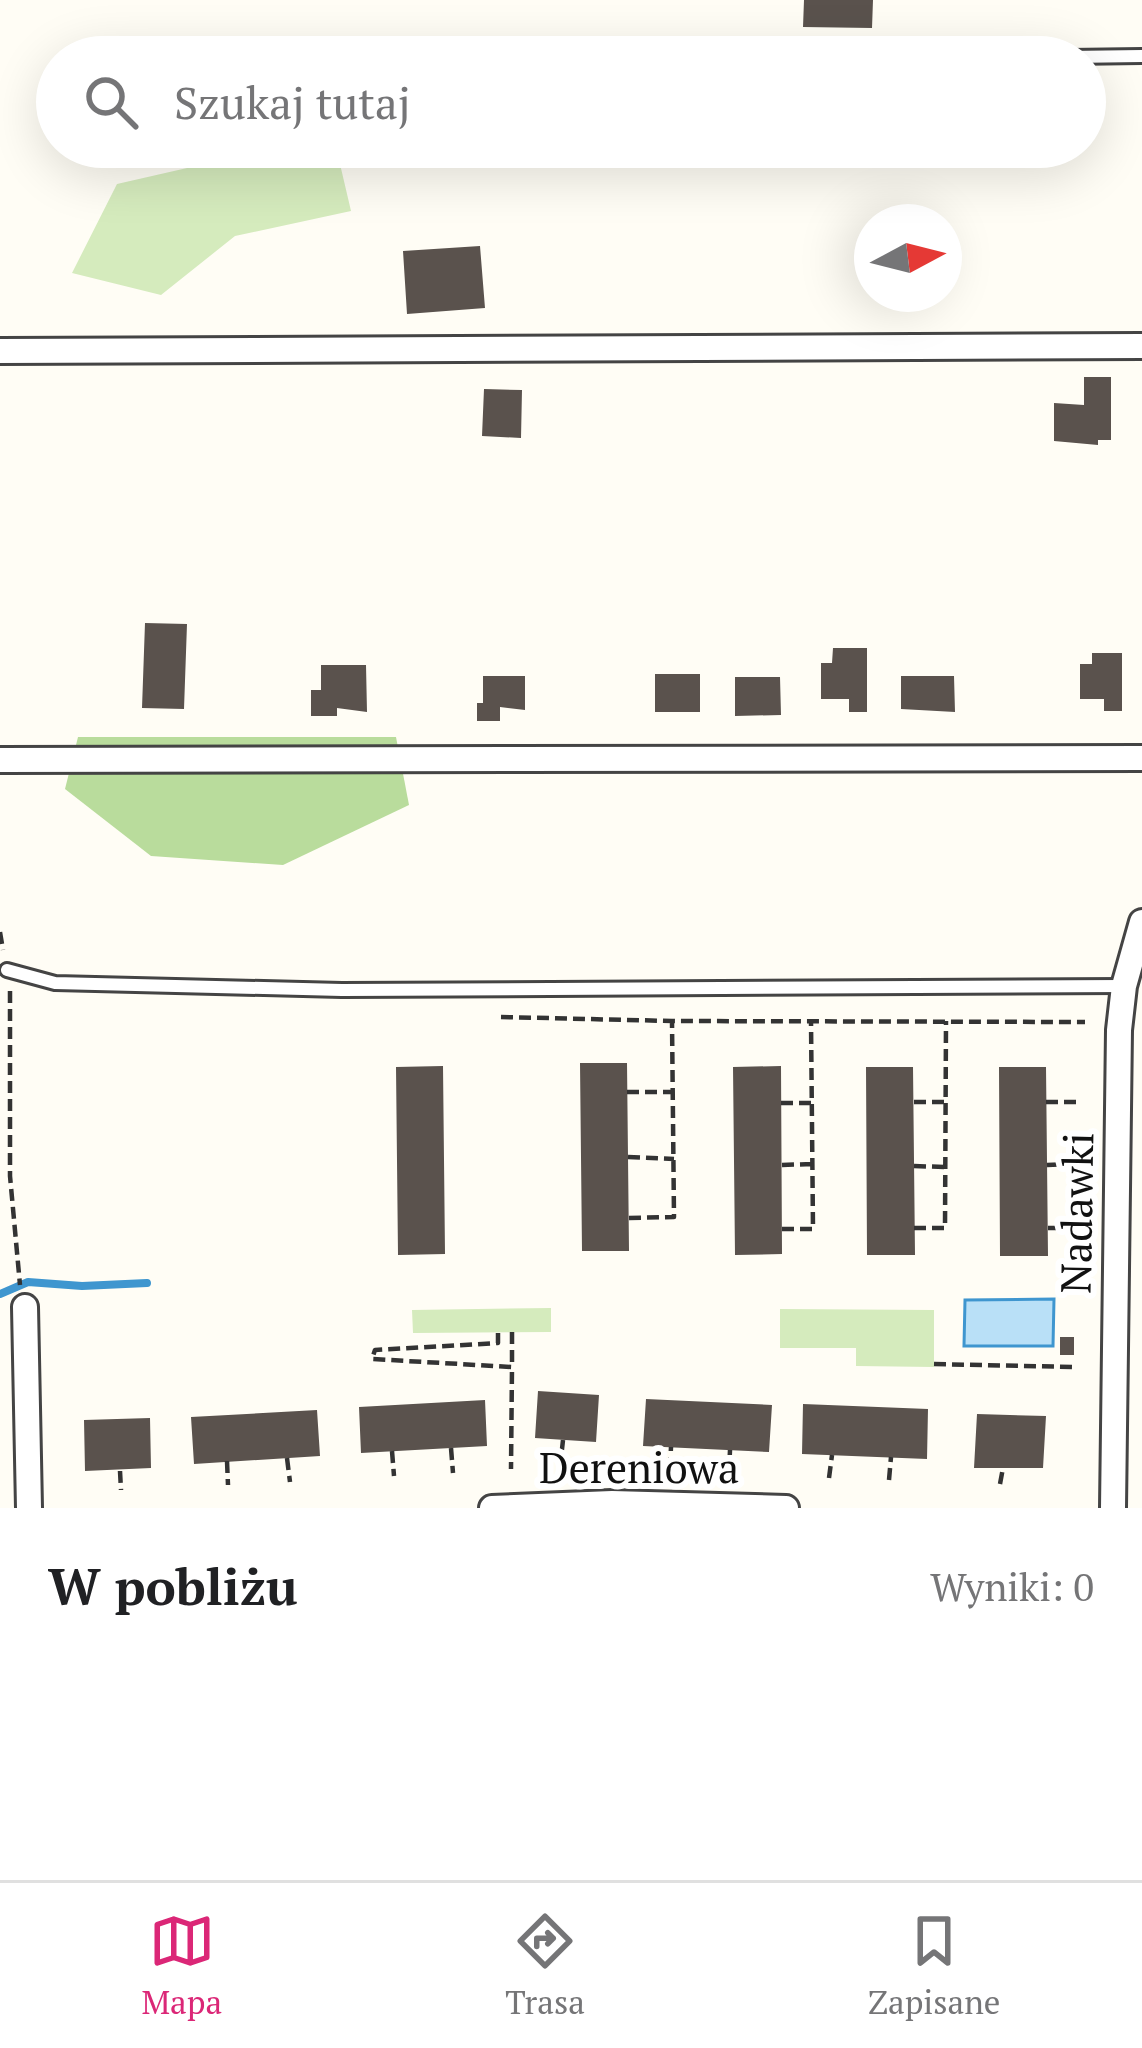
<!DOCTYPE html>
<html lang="pl">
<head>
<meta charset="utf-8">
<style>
  :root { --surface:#fff; --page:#f2f2f2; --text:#202124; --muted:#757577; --line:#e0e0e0; --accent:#db2777 }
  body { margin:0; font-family:"PT Serif",serif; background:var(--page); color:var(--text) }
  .compass { position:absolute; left:854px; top:204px; width:108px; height:108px; border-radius:50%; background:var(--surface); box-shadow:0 12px 48px #0002; rotate:83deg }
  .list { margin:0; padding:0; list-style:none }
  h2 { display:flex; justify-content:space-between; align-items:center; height:156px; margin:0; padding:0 48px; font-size:51px }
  h2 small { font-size:39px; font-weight:400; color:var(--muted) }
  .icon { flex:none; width:66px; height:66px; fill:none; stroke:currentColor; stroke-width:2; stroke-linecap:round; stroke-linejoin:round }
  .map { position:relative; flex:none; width:1142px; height:1508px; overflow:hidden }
  .search { position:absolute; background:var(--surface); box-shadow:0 12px 48px #0002; left:36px; right:36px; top:36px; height:132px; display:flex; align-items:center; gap:30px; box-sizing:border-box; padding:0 42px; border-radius:66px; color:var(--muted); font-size:45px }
  .sheet { height:372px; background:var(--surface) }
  nav { display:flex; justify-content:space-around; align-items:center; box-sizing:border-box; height:168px; border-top:3px solid var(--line); background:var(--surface); font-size:33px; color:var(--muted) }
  nav a { display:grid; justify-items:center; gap:6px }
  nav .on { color:var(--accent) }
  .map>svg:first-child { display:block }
  .green { fill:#d5ebbd }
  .forest { fill:#b9dc9c }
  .water { fill:#b9e0f7; stroke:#3f96cf; stroke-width:3 }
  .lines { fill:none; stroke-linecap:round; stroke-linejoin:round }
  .stream { stroke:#3f96cf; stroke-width:8 }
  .building { fill:#5a524d }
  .service-casing { stroke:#444; stroke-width:18 }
  .minor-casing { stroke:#444; stroke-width:30 }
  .path { stroke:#333; stroke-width:4.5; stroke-dasharray:12 6; stroke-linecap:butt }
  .service { stroke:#fff; stroke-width:12 }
  .minor { stroke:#fff; stroke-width:24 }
  .labels { text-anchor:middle; stroke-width:12; stroke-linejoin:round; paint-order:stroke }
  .street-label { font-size:42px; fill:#111; stroke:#fff }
</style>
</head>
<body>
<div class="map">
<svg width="1142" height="1508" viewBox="0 0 1142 1508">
  <rect width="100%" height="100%" fill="#fffdf5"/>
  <path class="green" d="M279,147H336L351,211L235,236L161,295L72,273L117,184Z
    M551,1308V1332L413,1333L412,1310Z
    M780,1309L934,1310V1367L856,1366V1348H780Z"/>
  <path class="forest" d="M78,737H396L409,805L283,865L151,856L65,789Z"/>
  <path class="water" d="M1054,1299L1053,1346H964L965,1300Z"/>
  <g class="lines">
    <path class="stream" d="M0,1294L28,1282L82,1286L147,1283"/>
  </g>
  <path class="building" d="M804,0H873L872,28L803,27Z
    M480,246L485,308L407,314L403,251Z
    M1084,377H1111V440H1098V445L1054,441V403L1084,405Z
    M484,389L522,390L521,438L482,436Z
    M145,623L187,624L184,709L142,708Z
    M833,648H867V712H849V699H821V663H832Z
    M1092,653H1122V711H1104V699H1080V664H1092Z
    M321,665H366L367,712L337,708V716H311V690H321Z
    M655,674H700V712H655Z
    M483,676H525V710L500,707V721H477V703H483Z
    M901,676H954L955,712L901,709Z
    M735,677H780L781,715L735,716Z
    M580,1063H627L629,1251H582Z
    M443,1066L445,1254L398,1255L396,1067Z
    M781,1066L782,1254L735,1255L733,1067Z
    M866,1067H913L915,1255H867Z
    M999,1067H1046L1048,1256H1000Z
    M1060,1337H1074V1355H1060Z
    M538,1391L599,1395L596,1442L535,1438Z
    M646,1399L772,1405L769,1452L643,1446Z
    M485,1400L487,1446L361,1453L359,1407Z
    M803,1404L928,1409L927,1459L802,1454Z
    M317,1410L320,1456L194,1464L191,1417Z
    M977,1414L1046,1416L1043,1468H974Z
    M150,1418L151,1468L85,1471L84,1420Z"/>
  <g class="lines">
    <g class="service-casing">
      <path id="service" d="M1069,57L1142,56
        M7,970L55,983L342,990L1124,986"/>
    </g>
    <g class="minor-casing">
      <path id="minor" d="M0,351L1142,346
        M0,760L1142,758
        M25,1307L29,1508
        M492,1508L612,1503L786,1508
        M1113,1508L1119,1030L1124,986L1142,922"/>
    </g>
    <path class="path" d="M0,932L3,950
      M10,991V1176L20,1285
      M501,1017L672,1021L1085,1022
      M627,1092H673
      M914,1102H946
      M1046,1102H1080
      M781,1103H812
      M628,1157L674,1159
      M782,1165L812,1164
      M1047,1165L1078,1164
      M914,1166L945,1167
      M629,1218L674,1217L672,1021
      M914,1228H945L946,1021
      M1048,1228H1077
      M782,1229H813L811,1021
      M512,1332V1367
      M498,1333V1343L375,1350L372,1359L512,1367L511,1469
      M934,1364L1077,1367
      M451,1448L453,1473
      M392,1451L394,1476
      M287,1458L290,1482
      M227,1461L228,1485
      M560,1468L563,1440
      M670,1469L671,1447
      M120,1471L121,1490
      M729,1473L730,1450
      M829,1478L832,1455
      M889,1480L891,1457
      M1000,1484L1003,1468"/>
    <use href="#service" class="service"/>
    <use href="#minor" class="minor"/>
  </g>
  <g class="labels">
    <g class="street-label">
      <text transform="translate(1077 1213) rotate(-89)" y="15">Nadawki</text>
      <text x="639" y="1483">Dereniowa</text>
    </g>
  </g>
</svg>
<svg class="compass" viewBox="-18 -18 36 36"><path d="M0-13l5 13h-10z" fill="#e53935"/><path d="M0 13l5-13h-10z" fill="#757577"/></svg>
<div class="search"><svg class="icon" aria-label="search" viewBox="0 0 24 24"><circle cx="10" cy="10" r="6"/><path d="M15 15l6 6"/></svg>Szukaj tutaj</div>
</div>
<section class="sheet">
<h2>W pobliżu<small>Wyniki: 0</small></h2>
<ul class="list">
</ul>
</section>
<nav>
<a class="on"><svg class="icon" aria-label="map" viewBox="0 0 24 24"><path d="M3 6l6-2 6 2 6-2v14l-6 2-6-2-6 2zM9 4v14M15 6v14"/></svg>Mapa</a>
<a><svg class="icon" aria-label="directions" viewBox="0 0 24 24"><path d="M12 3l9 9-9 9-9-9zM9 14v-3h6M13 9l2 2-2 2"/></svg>Trasa</a>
<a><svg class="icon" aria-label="saved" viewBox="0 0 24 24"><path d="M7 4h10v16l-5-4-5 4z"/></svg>Zapisane</a>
</nav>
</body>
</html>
